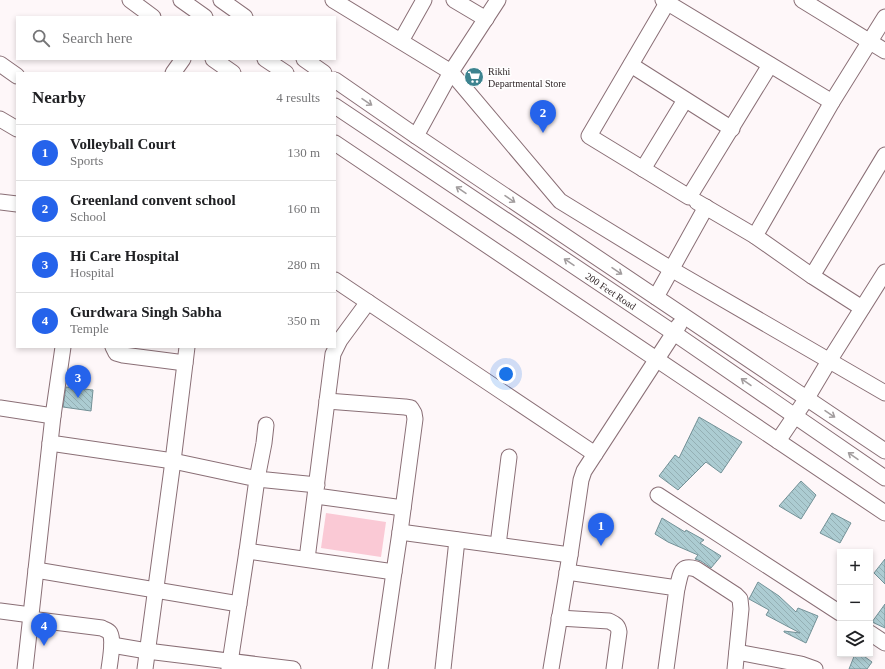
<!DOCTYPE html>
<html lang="en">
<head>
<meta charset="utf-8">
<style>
  :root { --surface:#fff; --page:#f6f6f6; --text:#202124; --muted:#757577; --line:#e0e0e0; --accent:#2563eb }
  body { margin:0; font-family:"Times New Roman",serif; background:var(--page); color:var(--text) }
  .controls { position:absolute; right:12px; bottom:12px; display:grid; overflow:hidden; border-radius:0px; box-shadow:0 2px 6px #0003 }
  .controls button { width:36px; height:36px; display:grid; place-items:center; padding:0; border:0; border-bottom:1px solid var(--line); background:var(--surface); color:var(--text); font:20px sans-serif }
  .you { position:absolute; left:506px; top:374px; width:14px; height:14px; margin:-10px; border:3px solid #fff; border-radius:50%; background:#1a73e8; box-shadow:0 0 0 6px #1a73e833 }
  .badge { display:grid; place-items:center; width:26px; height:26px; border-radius:50%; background:var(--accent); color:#fff; font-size:13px; font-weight:700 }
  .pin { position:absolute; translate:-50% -33px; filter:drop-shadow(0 1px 2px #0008) }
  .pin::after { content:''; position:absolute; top:21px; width:14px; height:12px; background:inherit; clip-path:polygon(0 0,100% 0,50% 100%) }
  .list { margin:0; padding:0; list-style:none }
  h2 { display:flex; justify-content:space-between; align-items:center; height:52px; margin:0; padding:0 16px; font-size:17px }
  h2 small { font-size:13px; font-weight:400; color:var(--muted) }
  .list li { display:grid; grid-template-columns:26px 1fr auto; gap:12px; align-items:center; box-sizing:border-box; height:56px; padding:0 16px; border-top:1px solid var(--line) }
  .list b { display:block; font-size:15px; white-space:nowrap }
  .list p { margin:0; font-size:13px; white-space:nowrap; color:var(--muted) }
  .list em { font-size:13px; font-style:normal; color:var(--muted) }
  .icon { flex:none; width:22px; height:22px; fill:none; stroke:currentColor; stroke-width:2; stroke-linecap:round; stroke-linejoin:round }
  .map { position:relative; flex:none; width:885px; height:669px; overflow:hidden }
  .search { position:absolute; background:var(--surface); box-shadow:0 2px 6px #0003; left:16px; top:16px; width:320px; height:44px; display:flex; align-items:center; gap:10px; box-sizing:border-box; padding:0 14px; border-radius:0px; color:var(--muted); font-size:15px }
  .panel { position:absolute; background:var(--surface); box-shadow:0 2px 6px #0003; left:16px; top:72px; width:320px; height:276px; border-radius:0px }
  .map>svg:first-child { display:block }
  .park { fill:#fac9d5 }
  .building { fill:url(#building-back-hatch); stroke:#739197 }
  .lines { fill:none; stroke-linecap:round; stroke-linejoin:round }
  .minor-casing { stroke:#8a6f76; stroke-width:17 }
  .minor { stroke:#fff; stroke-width:15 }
  .oneway { stroke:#a29d9e }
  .labels { text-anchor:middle; stroke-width:3; stroke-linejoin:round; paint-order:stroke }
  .poi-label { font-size:10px; fill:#302527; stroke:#fff; text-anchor:start }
  .street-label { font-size:10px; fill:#302527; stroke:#fff }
</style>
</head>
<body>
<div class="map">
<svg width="885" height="669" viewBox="0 0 885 669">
  <defs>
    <pattern id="building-back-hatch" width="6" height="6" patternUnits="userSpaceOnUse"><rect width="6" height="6" fill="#acccd2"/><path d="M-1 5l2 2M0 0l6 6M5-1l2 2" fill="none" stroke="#94afb4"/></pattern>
  </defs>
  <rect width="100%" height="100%" fill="#fef7f9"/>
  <path class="park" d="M326,513L386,522L381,557L321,548Z"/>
  <path class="building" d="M66,387L93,390L91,411L63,407Z
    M699,417L742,442L721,473L706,462L678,490L659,476L675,455L679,458Z
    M801,481L816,495L801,519L779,506Z
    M832,513L851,523L840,543L820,533Z
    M662,518L685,532L686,530L704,540L700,543L721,556L711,568L701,561L695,559L698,555L668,542L655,534Z
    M885,559V584L874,573Z
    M758,582L779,596L796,612L798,608L818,616L806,643L784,632V631L800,633L766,615L769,610L749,599Z
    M885,604V628L872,622Z
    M855,654H861L872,662L867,669H849Z"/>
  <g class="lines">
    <g class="minor-casing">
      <g id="minor">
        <path d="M130,0L153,17"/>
        <path d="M181,0L205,17"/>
        <path d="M221,0L245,17"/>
        <path d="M333,0L451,72L560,201L671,269L885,393"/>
        <path d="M454,0L486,19"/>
        <path d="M663,0L832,102L885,17"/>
        <path d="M802,0L885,51"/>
        <path d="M667,3L589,136L689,197L770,65"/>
        <path d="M401,41L424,0"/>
        <path d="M213,59L233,73"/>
        <path d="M265,59L286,73"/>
        <path d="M304,59L324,73"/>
        <path d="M0,64L17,76"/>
        <path d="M631,65L732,129"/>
        <path d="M173,73L183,59"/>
        <path d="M335,80L416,136L885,451"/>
        <path d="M832,102L755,236L812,276L862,308"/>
        <path id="s1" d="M335,106L674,333L885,478"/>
        <path d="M0,119L17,129"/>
        <path d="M416,136L451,72L498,0"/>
        <path d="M335,143L885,513"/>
        <path d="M643,169L685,100"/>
        <path d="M0,202L17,204"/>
        <path d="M697,202L755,236"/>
        <path d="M812,276L885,155"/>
        <path d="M335,280L595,454"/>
        <path d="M656,297L706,207"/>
        <path d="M113,347L116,353L123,355L185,363"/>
        <path d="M0,408L53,416L50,443L173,461L257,479L247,551L229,669"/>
        <path d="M53,416L63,347"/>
        <path d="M266,425L264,443L257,479L317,485"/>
        <path d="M778,441L807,398L829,361L885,272"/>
        <path d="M658,495L840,613"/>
        <path d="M316,496L403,508"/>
        <path d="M400,532L570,555"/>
        <path d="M498,545L509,457"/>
        <path d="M247,551L394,572L400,532L415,419L414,413L411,408L405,407L327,401"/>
        <path d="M307,559L333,354L340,340L368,302"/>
        <path d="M36,570L239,604"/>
        <path d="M567,572L677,588L666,669"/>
        <path d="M677,588C681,575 679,564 696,569L736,595L740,599L741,609L735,669"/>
        <path d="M0,611L31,615"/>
        <path d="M559,618L609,621C615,624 618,625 619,632L614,669"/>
        <path d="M30,619L102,628C105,630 108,630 110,633C114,641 110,661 109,669"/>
        <path d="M870,633L885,643"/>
        <path d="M112,645L147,651L293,669"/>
        <path d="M737,652L801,664L815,669"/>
        <path d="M25,669L50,443"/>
        <path d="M145,669L173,461L187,347"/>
        <path d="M380,669L394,572"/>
        <path d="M443,669L457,540"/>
        <path d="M551,669L570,555L581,480L584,471L679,325"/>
      </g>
    </g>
    <use href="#minor" class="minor"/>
  </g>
  <defs><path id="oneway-shaft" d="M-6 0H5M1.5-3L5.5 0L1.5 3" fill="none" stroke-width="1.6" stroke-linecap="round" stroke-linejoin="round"/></defs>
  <g class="oneway">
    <use href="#oneway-shaft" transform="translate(367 102) rotate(34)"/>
    <use href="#oneway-shaft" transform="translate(461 190) rotate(-146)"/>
    <use href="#oneway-shaft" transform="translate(510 199) rotate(34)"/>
    <use href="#oneway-shaft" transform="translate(569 262) rotate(-146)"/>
    <use href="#oneway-shaft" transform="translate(617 271) rotate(34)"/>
    <use href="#oneway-shaft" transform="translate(746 382) rotate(-145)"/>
    <use href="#oneway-shaft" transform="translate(830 414) rotate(34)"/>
    <use href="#oneway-shaft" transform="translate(853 456) rotate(-145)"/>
  </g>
  <defs>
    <g id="supermarket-disc" transform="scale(1)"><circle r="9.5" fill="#3d838f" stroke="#fff"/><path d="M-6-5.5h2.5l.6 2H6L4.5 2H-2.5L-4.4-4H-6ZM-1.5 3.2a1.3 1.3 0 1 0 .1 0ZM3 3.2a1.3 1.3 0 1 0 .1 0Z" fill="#fff"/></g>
  </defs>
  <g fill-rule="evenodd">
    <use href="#supermarket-disc" x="474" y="77"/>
  </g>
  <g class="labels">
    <g class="poi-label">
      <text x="488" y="75">Rikhi<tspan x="488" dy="12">Departmental Store</tspan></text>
    </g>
    <g class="street-label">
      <text dy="4" stroke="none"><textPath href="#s1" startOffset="332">200 Feet Road</textPath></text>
    </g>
  </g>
</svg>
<div class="controls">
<button>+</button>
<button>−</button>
<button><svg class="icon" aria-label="layers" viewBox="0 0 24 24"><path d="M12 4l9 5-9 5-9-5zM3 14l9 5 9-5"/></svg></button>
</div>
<div class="you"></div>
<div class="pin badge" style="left:601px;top:546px">1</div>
<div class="pin badge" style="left:543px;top:133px">2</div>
<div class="pin badge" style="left:78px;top:398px">3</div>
<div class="pin badge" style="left:44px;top:646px">4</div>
<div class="search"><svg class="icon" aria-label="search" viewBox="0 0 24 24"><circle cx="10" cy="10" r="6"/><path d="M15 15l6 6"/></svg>Search here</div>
<section class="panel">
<h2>Nearby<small>4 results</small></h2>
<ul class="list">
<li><span class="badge">1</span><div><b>Volleyball Court</b><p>Sports</p></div><em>130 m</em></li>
<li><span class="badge">2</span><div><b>Greenland convent school</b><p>School</p></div><em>160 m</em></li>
<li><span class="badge">3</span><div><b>Hi Care Hospital</b><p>Hospital</p></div><em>280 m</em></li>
<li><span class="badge">4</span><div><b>Gurdwara Singh Sabha</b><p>Temple</p></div><em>350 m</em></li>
</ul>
</section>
</div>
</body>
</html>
